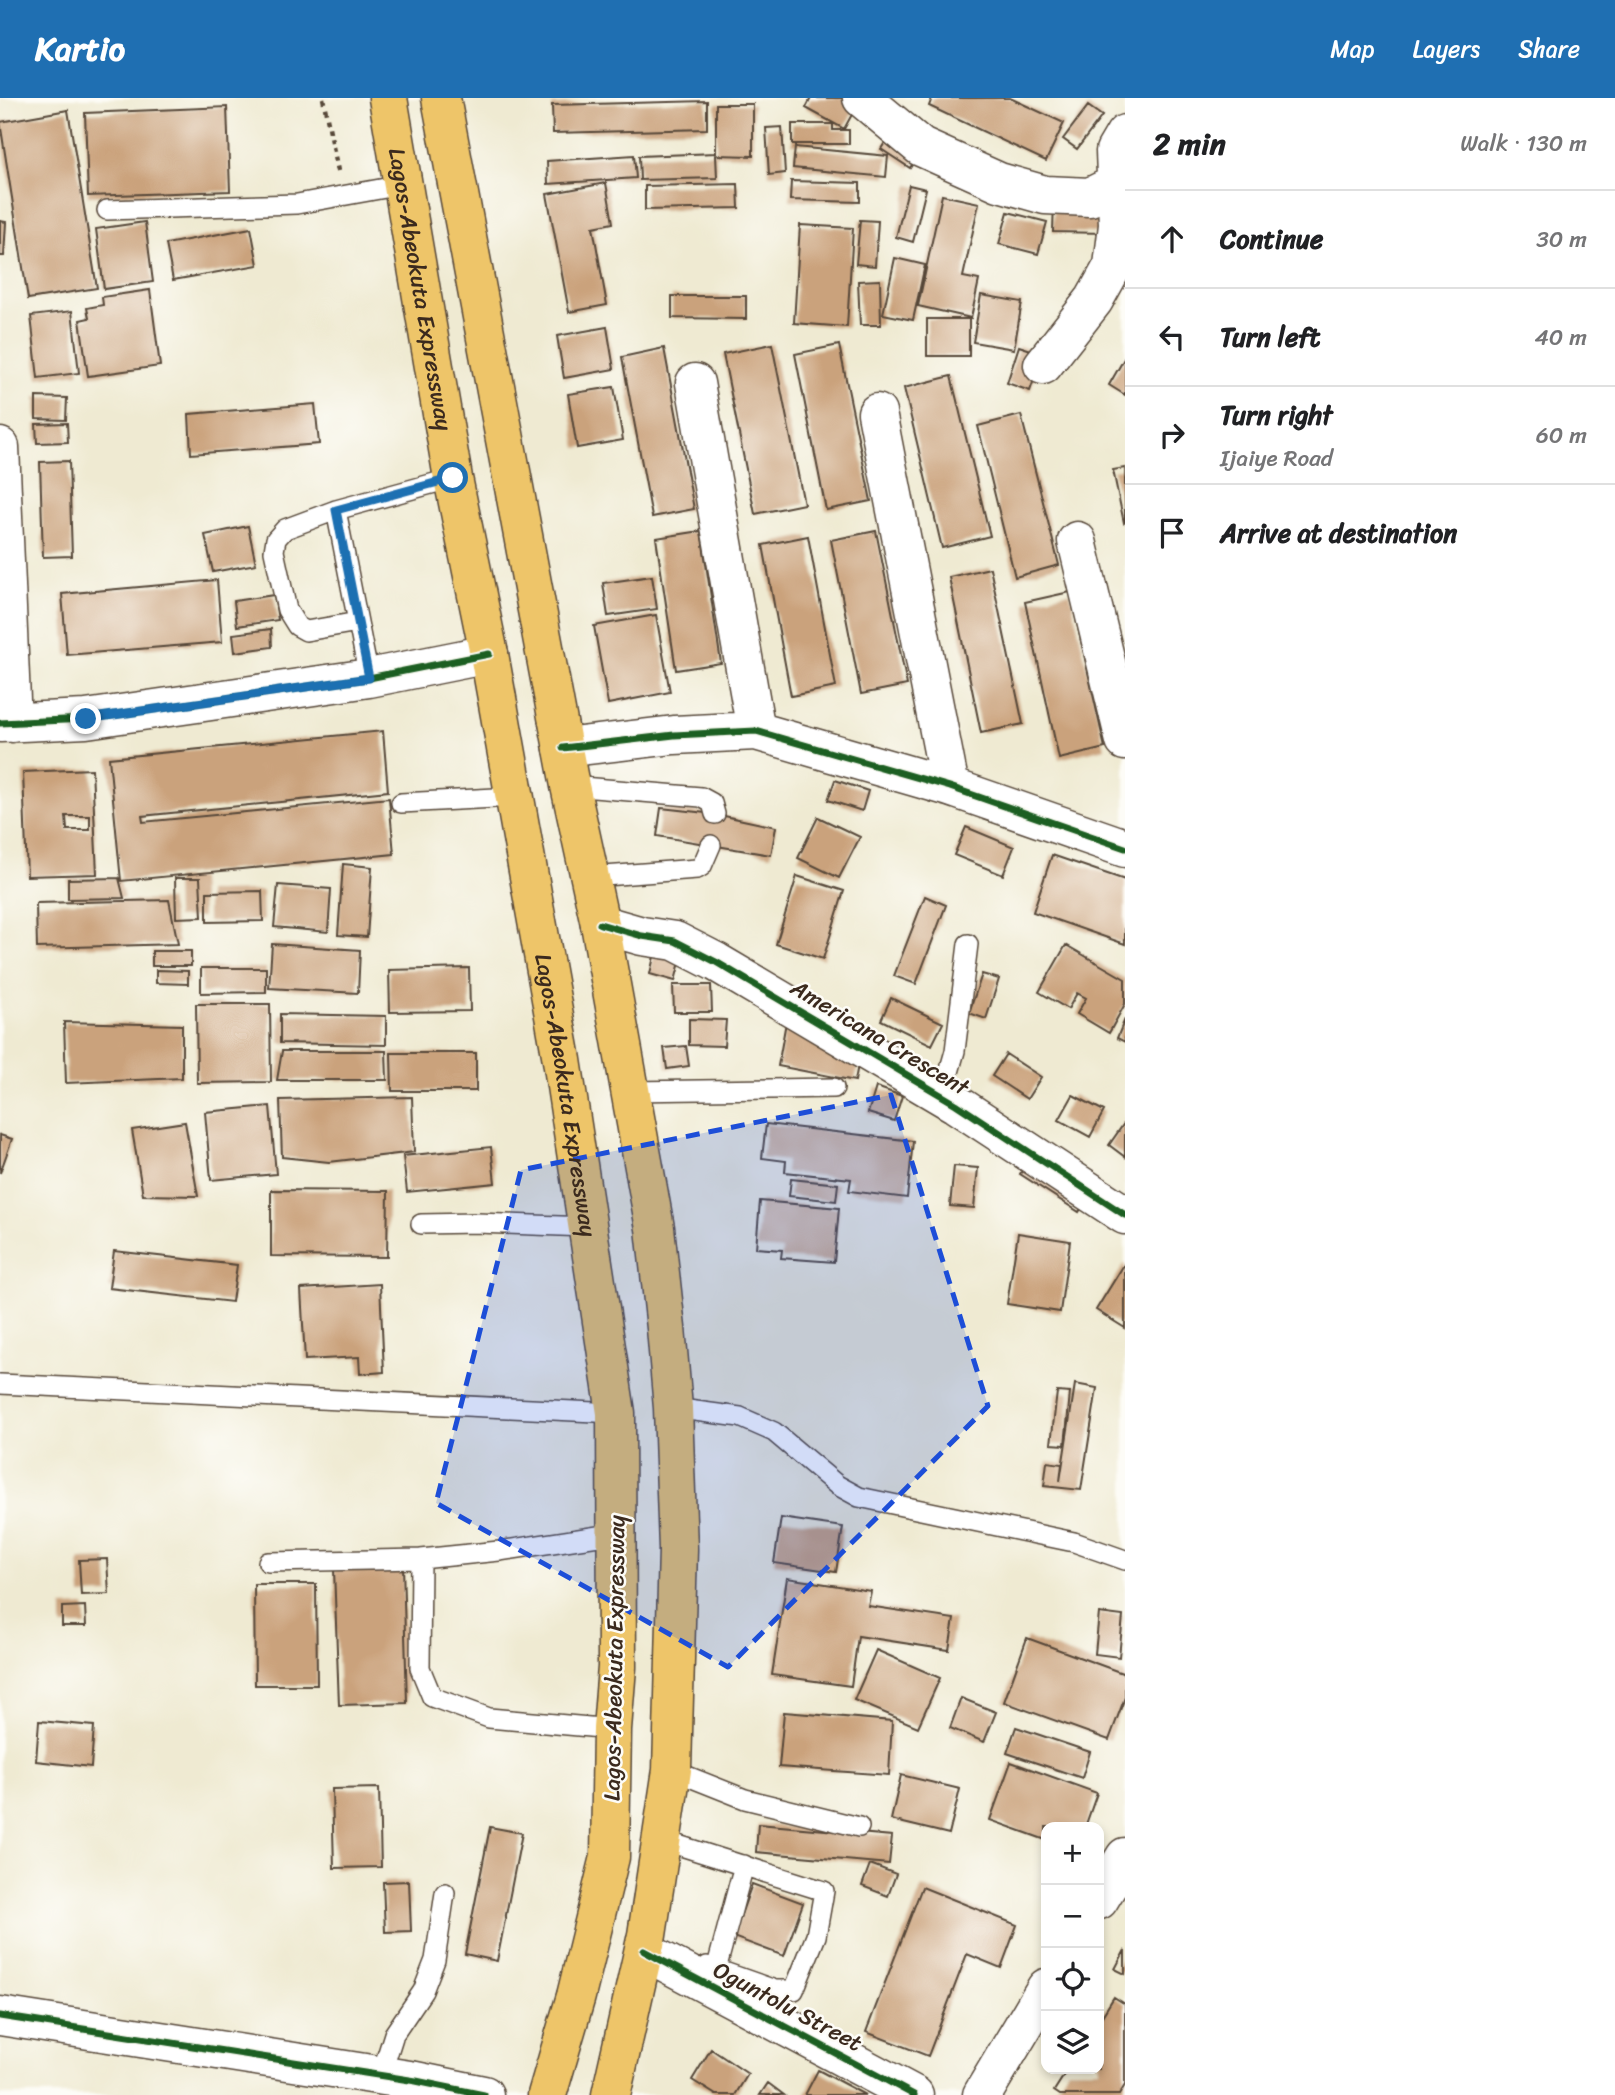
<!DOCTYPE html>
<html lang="en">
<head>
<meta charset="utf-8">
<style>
  :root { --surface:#fff; --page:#f2f2f2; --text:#202124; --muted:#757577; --line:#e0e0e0; --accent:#1f6fb2 }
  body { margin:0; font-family:Sriracha,sans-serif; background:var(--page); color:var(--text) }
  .controls { position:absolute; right:21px; bottom:21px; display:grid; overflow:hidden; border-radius:14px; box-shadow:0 4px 10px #0003 }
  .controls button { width:63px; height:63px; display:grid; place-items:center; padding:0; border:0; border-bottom:2px solid var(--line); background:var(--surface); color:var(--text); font:35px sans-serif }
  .stop { position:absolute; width:21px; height:21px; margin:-16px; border:5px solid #1f6fb2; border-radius:50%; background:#fff }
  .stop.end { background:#1f6fb2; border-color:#fff; box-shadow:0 2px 7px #0008 }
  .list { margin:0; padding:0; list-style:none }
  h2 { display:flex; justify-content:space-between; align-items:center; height:91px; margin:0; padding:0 28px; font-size:30px }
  h2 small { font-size:23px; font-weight:400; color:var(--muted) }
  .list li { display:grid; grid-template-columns:46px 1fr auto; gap:21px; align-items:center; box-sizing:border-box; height:98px; padding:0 28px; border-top:2px solid var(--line) }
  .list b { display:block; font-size:26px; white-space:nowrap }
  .list p { margin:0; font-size:23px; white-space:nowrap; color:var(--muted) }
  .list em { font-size:23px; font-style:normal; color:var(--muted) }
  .icon { flex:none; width:38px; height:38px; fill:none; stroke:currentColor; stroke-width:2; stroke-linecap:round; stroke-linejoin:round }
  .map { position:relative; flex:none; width:1125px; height:1997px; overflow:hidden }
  header { display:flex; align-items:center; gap:42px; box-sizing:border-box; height:98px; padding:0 35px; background:var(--accent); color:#fff }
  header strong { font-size:33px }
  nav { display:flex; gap:38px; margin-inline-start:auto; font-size:24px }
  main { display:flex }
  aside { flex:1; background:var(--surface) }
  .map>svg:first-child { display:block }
  .building { fill:#caa27c; fill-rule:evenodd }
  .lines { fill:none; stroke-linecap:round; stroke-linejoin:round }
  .service-casing { stroke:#564739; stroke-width:22 }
  .minor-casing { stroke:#564739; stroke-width:41 }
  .trunk-casing { stroke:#564739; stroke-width:41 }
  .path { stroke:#564739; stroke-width:4.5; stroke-dasharray:5 5; stroke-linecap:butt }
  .service { stroke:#fff; stroke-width:19 }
  .minor { stroke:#fff; stroke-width:38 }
  .trunk { stroke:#eec569; stroke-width:38 }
  .cycleway-casing { stroke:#fdfcf7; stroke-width:11 }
  .cycleway { stroke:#1b5e20; stroke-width:7 }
  .route { stroke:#1f6fb2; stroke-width:9 }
  .marked { fill:#1d4ed8; fill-opacity:0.2; stroke:#1d4ed8; stroke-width:5; stroke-dasharray:14 9; stroke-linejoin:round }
  .labels { text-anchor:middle; stroke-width:5; stroke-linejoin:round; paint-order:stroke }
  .street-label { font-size:23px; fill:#3b2a1e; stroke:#fdfcf7 }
</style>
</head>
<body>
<header>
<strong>Kartio</strong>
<nav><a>Map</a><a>Layers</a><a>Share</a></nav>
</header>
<main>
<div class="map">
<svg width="1125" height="1997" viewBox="0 0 1125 1997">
  <rect width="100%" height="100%" fill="#fdfcf7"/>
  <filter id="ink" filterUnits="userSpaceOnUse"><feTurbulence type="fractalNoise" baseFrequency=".0143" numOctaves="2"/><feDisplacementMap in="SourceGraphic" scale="14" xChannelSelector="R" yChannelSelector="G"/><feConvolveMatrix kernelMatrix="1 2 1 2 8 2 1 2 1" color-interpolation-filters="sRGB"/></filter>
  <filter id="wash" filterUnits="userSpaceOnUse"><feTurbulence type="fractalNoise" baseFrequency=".00686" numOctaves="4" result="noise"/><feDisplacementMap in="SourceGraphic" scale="28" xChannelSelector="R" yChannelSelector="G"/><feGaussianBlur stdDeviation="1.57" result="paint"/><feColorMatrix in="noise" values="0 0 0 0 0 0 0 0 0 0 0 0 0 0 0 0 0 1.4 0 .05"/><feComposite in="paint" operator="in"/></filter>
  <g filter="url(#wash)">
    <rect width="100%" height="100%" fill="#efead2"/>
    <g id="blocks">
      <path class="building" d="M811,0H861L844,31L806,10Z
        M932,0H1010L1064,25L1046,63L929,8Z
        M707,3V31L553,35L552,7Z
        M716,6H753V58L716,57L717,80L640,82L639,58L716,55Z
        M1088,8L1102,18L1077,51L1063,41Z
        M227,9L230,93L88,98L85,15Z
        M68,12L97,190L28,201L0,24Z
        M792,26H833V32H849V46H792Z
        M896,27L925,46L910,70L881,51Z
        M782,29L785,75L769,77L766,30Z
        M795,49L888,58L886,79L793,70Z
        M634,57L636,80L548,86L547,63Z
        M791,83L860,85V104L790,102Z
        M606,85L613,125L593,129L607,207L569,214L547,96Z
        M738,86L739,110L645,112V88Z
        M909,87L926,91L913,144L896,139Z
        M942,97L979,105L963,179L979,182L971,220L918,208Z
        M1054,103H1107L1106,135L1053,134Z
        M1008,114L1047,124L1038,156L999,146Z
        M860,122L878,123L875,168L856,166Z
        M0,123L6,124L4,158H0Z
        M145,124L153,184L104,191L96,131Z
        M800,127L853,130L847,229L794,225Z
        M251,130L258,167L173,182L166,146Z
        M895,160L925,167L913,222L883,216Z
        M880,182L881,227H860L858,183Z
        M150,192L160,268L88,278L80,222L89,220L87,210L103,207L102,199Z
        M981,197L1022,204L1014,251L973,244Z
        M672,198H746V221L672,220Z
        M72,213L79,275L38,280L31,218Z
        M927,221H969V258H927Z
        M607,229L614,271L564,280L557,238Z
        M772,246L804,406L755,416L723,256Z
        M839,247L871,403L826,412L795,256Z
        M1019,248L1043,256L1030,293L1007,285Z
        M664,250L694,411L652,419L622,259Z
        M1125,259V297L1109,287Z
        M951,278L990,438L942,450L904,290Z
        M614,289L623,342L577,350L568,296Z
        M36,299L67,300L66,322L36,321Z
        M315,306L319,346L191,356L189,316Z
        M1021,317L1059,467L1015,479L978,328Z
        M67,325L68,344L37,345L36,326Z
        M69,363L72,458L43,459L40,364Z
        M1125,370V424L1124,425L1113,372Z
        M248,428L256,466L213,474L205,437Z
        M701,433L721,565L676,572L656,440Z
        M876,433L907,587L861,596L831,442Z
        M808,438L836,589L791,598L763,447Z
        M990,470L1023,626L981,635L949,479Z
        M652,478L657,511L608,518L603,485Z
        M217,482L222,544L67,557L62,496Z
        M1070,494L1105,650L1059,661L1025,504Z
        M274,497L278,522L237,528L234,503Z
        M656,517L670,594L608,606L594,528Z
        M271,531L272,549L235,554L233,536Z
        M383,633L388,693L142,718L143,724L389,700L394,756L121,783L109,660Z
        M92,671L97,776L27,778L23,674ZM66,718H90V732H67Z
        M835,682L868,693L862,713L828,702Z
        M661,710L715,716L776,729L771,757L657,738Z
        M818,719L860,739L839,780L798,760Z
        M966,729L1014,749L1003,777L954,757Z
        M1052,757L1125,782V846L1033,814Z
        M343,766L372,769L367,839L338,837Z
        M797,778L844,793L823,861L776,846Z
        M119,780L124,800L68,801V781Z
        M175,780H200L202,819L176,820Z
        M278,787L331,791L328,834L274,829Z
        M262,793L263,823L207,824V794Z
        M925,798L946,807L916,886L894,878Z
        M169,802L178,846L37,850L36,805Z
        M272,846L360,852L358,895L269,890Z
        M1066,847L1125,881V906L1109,935L1077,916L1086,900L1077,895L1068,911L1039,894Z
        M152,853H191V868H152Z
        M655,854L681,860L675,883L650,876Z
        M201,870H266V894L201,895Z
        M469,870L470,913L390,914L389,872Z
        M156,872L188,873V886L156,885Z
        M982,876L999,881L986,921L969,915Z
        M673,887H711L712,914H674Z
        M891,900L943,925L932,947L881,922Z
        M196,906H270L271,984L197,985Z
        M280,916L386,918V947L280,945Z
        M689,921L726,922L724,948L689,947Z
        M1125,921V944L1117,940Z
        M64,924L182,927V980L66,985Z
        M786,924L863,939L855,983L778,968Z
        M686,948L689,968L667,971L664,950Z
        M282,953H386L387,982H277Z
        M391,955H476V993H392Z
        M1006,956L1041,979L1027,1001L992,978Z
        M876,989L902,998L894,1023L868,1015Z
        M1073,997L1104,1013L1090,1039L1059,1022Z
        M412,999L414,1054L329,1064L282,1059L280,1002Z
        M270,1008L276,1076L211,1082L205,1014Z
        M185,1024L198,1098L143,1097L132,1032Z
        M1125,1024V1059L1109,1047Z
        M766,1026L913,1043L907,1100L849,1093L851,1081L785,1074L786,1063L762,1060Z
        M0,1037L12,1041L0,1075Z
        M491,1049L495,1085L407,1094L403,1058Z
        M1031,1058L1090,1096L1079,1114L1020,1076Z
        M954,1068L978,1070L974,1110L950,1108Z
        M791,1081L838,1086L836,1103L789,1098Z
        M271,1092L388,1093L387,1159L271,1158Z
        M760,1103L839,1110L834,1164L781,1160L782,1152L756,1150Z
        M1018,1135L1070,1143L1060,1214L1007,1206Z
        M114,1153L237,1167L232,1204L109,1190Z
        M1125,1165V1230L1096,1212Z
        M380,1186L384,1274L360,1276L359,1259L305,1262L301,1191Z
        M1075,1286L1097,1290L1081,1392L1044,1388L1047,1364L1062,1366L1060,1383Z
        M1057,1294L1070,1295L1065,1347L1051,1346Z
        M781,1420L843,1429L836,1474L774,1465Z
        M107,1461L109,1496L81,1497L79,1462Z
        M403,1468L407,1605L339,1607L334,1471Z
        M787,1480L871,1493L868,1508L954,1521L949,1552L858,1538L851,1588L772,1577Z
        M254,1486H316L317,1587H255Z
        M85,1508L86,1528H62V1509Z
        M1099,1515L1123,1518L1119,1559L1095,1556Z
        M1027,1540L1125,1576V1599L1109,1642L1004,1604Z
        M876,1552L940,1580L918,1629L854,1602Z
        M961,1600L996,1614L984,1644L950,1630Z
        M784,1614L892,1623L889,1677L779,1669Z
        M39,1623L94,1628L91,1669L36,1663Z
        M1016,1629L1090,1654L1082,1680L1007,1655Z
        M1011,1664L1097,1695L1085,1729H1046V1742L990,1722Z
        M901,1677L960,1691L949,1736L891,1722Z
        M379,1690L381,1769L334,1770L332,1691Z
        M758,1726L892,1738L889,1766L756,1754Z
        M490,1729L522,1735L497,1863L465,1856Z
        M870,1766L896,1776L888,1798L862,1788Z
        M409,1783L411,1833L385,1834L383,1784Z
        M752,1786L803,1805L784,1858L733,1839Z
        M922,1789L1017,1827L1001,1870L967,1856L928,1958L866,1934Z
        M1125,1852V1876L1115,1871Z
        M1114,1899L1125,1906V1987L1119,1997H1060L1054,1993L1068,1971H1099V1923Z
        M711,1951L748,1976L735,1997H716L692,1982Z
        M818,1972L865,1997H805Z
        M768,1985L784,1997H760Z"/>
    </g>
  </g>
  <g filter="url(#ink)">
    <use href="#blocks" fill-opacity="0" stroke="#564739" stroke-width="2"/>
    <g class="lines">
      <g class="service-casing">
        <path id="service" d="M107,112L297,106L402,87
          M336,412L369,580
          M358,524L306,533L297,528L287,512L274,453L276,441L285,431L336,412L453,380
          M570,688L701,699L712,705L715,716
          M401,705L514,699
          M591,779L697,771L702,768L711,747
          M630,993L834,990
          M942,999L955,953L968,846
          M421,1126L477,1125L587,1129
          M0,1286L616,1315
          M673,1310L740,1319L774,1334L837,1387L859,1399L1074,1444L1125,1462
          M268,1464L421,1461
          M612,1631L489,1620L432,1599L420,1570L421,1461L499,1453L618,1435
          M672,1672L745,1701L859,1729
          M662,1742L824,1793L816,1838L794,1892H775L707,1868
          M716,1872L744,1767
          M381,1977L394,1936L423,1893L435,1862L445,1795"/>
      </g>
      <g class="minor-casing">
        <path id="minor" d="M862,0L921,49L999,84L1045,97L1090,99L1116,86L1125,93
          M1043,267L1094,202L1113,168L1118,127L1115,53L1125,36
          M695,285L756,633
          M877,315L950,689
          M0,349L12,625
          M1077,443L1125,643
          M0,625L86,621L369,580L489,556
          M563,650L674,637L756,633L950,689L1125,750
          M600,826L642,838L675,843L716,864L956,1006L1125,1117
          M1099,1802L1125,1759
          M644,1853L914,1997
          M0,1918L416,1983L484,1997
          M982,1997L1046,1890"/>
      </g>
      <g class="trunk-casing">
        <g id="trunk">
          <path id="s1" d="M388,0L453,380L489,556L562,962L616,1315L617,1569L612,1631L610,1759L576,1898L547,1997"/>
          <path d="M441,0L570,688L600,826L655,1130L666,1230L673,1310L678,1451L672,1672L647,1837L611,1997"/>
        </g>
      </g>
      <path class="path" d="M323,0L338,73"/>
      <use href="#service" class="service"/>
      <use href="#minor" class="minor"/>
      <use href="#trunk" class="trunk"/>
      <g class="cycleway-casing">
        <path id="cycleway" d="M0,625L86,621L369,580L489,556
          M563,650L674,637L756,633L950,689L1125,750
          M600,826L642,838L675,843L716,864L956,1006L1125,1117
          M644,1853L914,1997
          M0,1918L416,1983L484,1997"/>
      </g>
      <use href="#cycleway" class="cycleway"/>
    </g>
  </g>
  <g class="lines" filter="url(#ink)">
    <path class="route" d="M86,621L369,580L336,412L453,380"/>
  </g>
  <path class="marked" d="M891,997L988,1308L728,1569L436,1405L521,1072Z"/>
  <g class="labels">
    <g class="street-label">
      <text dy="8" stroke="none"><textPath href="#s1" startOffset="194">Lagos-Abeokuta Expressway</textPath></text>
      <text transform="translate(880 939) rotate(31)" y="8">Americana Crescent</text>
      <text dy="8" stroke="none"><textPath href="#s1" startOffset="1013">Lagos-Abeokuta Expressway</textPath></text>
      <text transform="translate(614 1560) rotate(-89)" y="8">Lagos-Abeokuta Expressway</text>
      <text transform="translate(788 1908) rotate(28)" y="8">Oguntolu Street</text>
    </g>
  </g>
</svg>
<div class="controls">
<button>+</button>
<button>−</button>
<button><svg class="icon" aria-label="locate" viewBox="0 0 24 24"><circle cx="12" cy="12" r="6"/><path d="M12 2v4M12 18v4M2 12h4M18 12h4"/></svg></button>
<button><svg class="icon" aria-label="layers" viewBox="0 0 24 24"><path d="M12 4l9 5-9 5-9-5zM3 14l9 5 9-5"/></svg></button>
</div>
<div class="stop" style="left:453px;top:380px"></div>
<div class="stop end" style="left:86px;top:621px"></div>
</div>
<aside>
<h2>2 min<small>Walk · 130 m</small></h2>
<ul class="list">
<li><svg class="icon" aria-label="ahead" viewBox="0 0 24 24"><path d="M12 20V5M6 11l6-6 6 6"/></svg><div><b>Continue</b></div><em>30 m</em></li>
<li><svg class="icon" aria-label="left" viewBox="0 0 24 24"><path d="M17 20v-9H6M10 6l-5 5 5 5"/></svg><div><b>Turn left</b></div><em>40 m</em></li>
<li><svg class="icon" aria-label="right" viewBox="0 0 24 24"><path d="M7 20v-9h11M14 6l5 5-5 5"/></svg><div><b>Turn right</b><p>Ijaiye Road</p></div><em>60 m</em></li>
<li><svg class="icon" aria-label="arrive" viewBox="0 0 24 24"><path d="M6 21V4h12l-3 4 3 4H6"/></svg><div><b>Arrive at destination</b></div></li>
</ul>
</aside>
</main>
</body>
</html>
